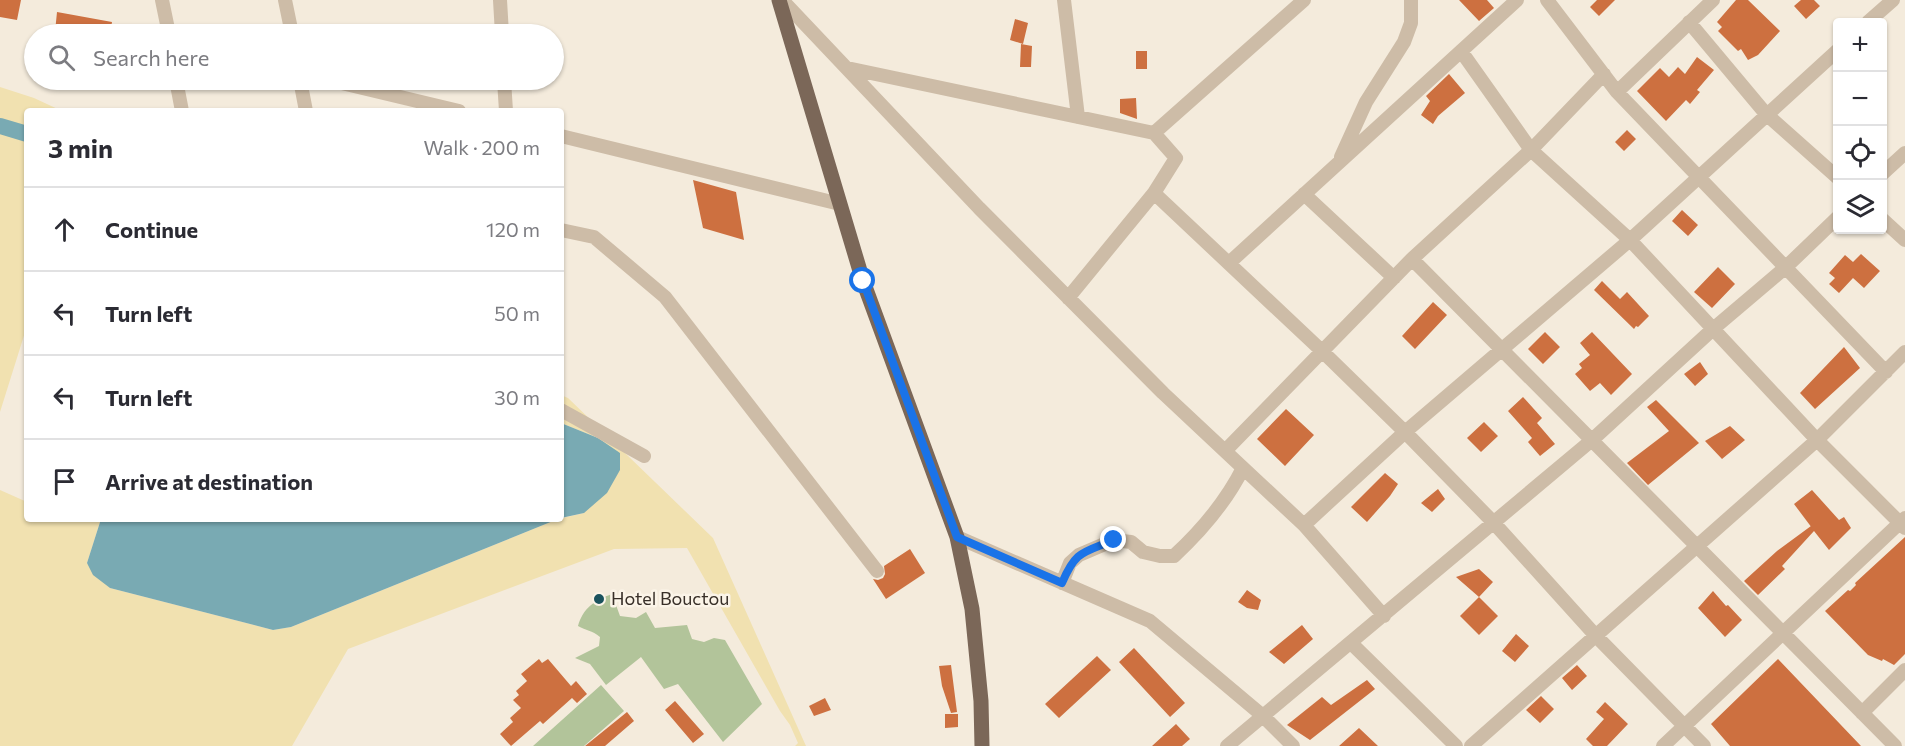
<!DOCTYPE html>
<html lang="en">
<head>
<meta charset="utf-8">
<style>
  :root { --surface:#fff; --page:#f7f7f7; --text:#2b2b33; --muted:#7c7c81; --line:#e1e1e2 }
  body { margin:0; font-family:Commissioner,sans-serif; background:var(--page); color:var(--text) }
  .controls { position:absolute; right:18px; top:18px; display:grid; overflow:hidden; border-radius:6px; box-shadow:0 2px 4px #0004 }
  .controls button { width:54px; height:54px; display:grid; place-items:center; padding:0; border:0; border-bottom:2px solid var(--line); background:var(--surface); color:var(--text); font:30px sans-serif }
  .stop { position:absolute; width:18px; height:18px; margin:-14px; border:4px solid #1a73e8; border-radius:50%; background:#fff }
  .stop.end { background:#1a73e8; border-color:#fff; box-shadow:0 2px 6px #0008 }
  .list { margin:0; padding:0; list-style:none }
  h2 { display:flex; justify-content:space-between; align-items:center; height:78px; margin:0; padding:0 24px; font-size:26px }
  h2 small { font-size:20px; font-weight:400; color:var(--muted) }
  .list li { display:grid; grid-template-columns:39px 1fr auto; gap:18px; align-items:center; box-sizing:border-box; height:84px; padding:0 24px; border-top:2px solid var(--line) }
  .list b { display:block; font-size:22px; white-space:nowrap }
  .list em { font-size:20px; font-style:normal; color:var(--muted) }
  .icon { flex:none; width:33px; height:33px; fill:none; stroke:currentColor; stroke-width:2; stroke-linecap:round; stroke-linejoin:round }
  .map { position:relative; flex:none; width:1905px; height:746px; overflow:hidden }
  .search { position:absolute; background:var(--surface); box-shadow:0 2px 4px #0004; left:24px; top:24px; width:540px; height:66px; display:flex; align-items:center; gap:15px; box-sizing:border-box; padding:0 21px; border-radius:33px; color:var(--muted); font-size:22px }
  .panel { position:absolute; background:var(--surface); box-shadow:0 2px 4px #0004; left:24px; top:108px; width:540px; height:414px; border-radius:6px }
  .map>svg:first-child { display:block }
  .green { fill:#b2c49a }
  .sand { fill:#f1e1b0 }
  .water { fill:#79aab3 }
  .lines { fill:none; stroke-linecap:round; stroke-linejoin:round }
  .canal { stroke:#79aab3; stroke-width:16 }
  .building { fill:#cd7040 }
  .street { stroke:#cdbca7; stroke-width:14 }
  .primary { stroke:#7b6758; stroke-width:15 }
  .route { stroke:#1a73e8; stroke-width:8 }
  .poi-dot { fill:#1a525d; stroke:#fbf4e8; stroke-width:2 }
  .labels { text-anchor:middle; stroke-width:5; stroke-linejoin:round; paint-order:stroke }
  .poi-label { font-size:18px; fill:#382f28; stroke:#fbf4e8; text-anchor:start }
</style>
</head>
<body>
<div class="map">
<svg width="1905" height="746" viewBox="0 0 1905 746">
  <rect width="100%" height="100%" fill="#f4ebdc"/>
  <path class="green" d="M612,594L620,616L636,618L646,612L655,628L687,625L692,639L704,642L714,638L725,640L762,704L723,742L678,684L664,689L641,657L606,685L590,664L575,658L599,646L600,637C592,630 586,631 578,626C583,608 595,600 612,594Z
    M601,685L624,711L584,746H533Z"/>
  <path class="sand" d="M0,87L34,98L62,111H27V326L0,412Z
    M561,395L568,398L713,538L806,746H795L798,743L790,725L780,711L687,548L614,549L348,649L292,746H0V490L27,502V519H101L87,563L110,588L273,630L291,627L558,519L584,513L598,438L561,423Z"/>
  <path class="water" d="M561,423L598,438L620,453V470L607,493L584,513L561,518Z
    M101,519H558L291,627L273,630L110,588L93,575L87,563Z"/>
  <g class="lines">
    <path class="canal" d="M0,126L27,134"/>
  </g>
  <path class="building" d="M0,0H21L17,20L0,17Z
    M1459,0H1487L1494,8L1479,21Z
    M1597,0H1615L1599,16L1590,7Z
    M1736,0H1748L1780,31L1758,55L1748,60L1741,49L1738,51L1718,31L1722,27L1717,22Z
    M1801,0H1814L1820,6L1806,19L1794,6Z
    M57,12L112,22L110,34L55,32Z
    M1015,19L1028,23L1023,44L1010,40Z
    M1021,44L1032,46L1031,67H1020Z
    M1136,51H1147V69H1136Z
    M1697,57L1714,70L1697,90L1700,92L1690,104L1686,100L1666,121L1637,91L1660,68L1669,77L1678,67L1685,74Z
    M1449,74L1465,93L1438,116L1433,124L1421,115L1430,101L1426,96Z
    M1136,98L1137,119L1120,113V99Z
    M1627,130L1636,139L1624,151L1615,142Z
    M693,180L736,192L744,240L703,228Z
    M1682,210L1698,225L1688,236L1672,221Z
    M1861,254L1880,271L1864,288L1853,278L1839,293L1829,284L1835,278L1829,273L1845,255L1853,262Z
    M1718,267L1735,284L1712,308L1694,292Z
    M1602,281L1620,299L1627,292L1649,316L1638,327L1636,326L1634,329L1594,290Z
    M1433,302L1447,315L1415,349L1402,336Z
    M1545,332L1560,347L1543,364L1528,349Z
    M1592,332L1632,374L1611,395L1600,383L1590,391L1575,374L1582,368L1579,364L1590,355L1580,343Z
    M1844,347L1860,368L1815,409L1800,393Z
    M1700,362L1708,374L1695,386L1684,374Z
    M1523,397L1542,418L1537,423L1555,444L1540,456L1528,442L1532,438L1508,411Z
    M1656,400L1699,443L1648,485L1627,463L1669,431L1647,407Z
    M1286,409L1314,435L1285,466L1257,439Z
    M1484,422L1498,436L1481,452L1467,438Z
    M1730,426L1745,440L1722,459L1705,441Z
    M1385,473L1398,484L1390,496L1367,522L1351,507Z
    M1438,489L1445,499L1432,512L1421,503Z
    M1812,490L1839,520L1844,517L1851,528L1829,550L1814,531L1782,566L1785,569L1758,595L1744,581L1777,551L1811,526L1812,528L1794,504Z
    M1905,537V654L1894,665L1883,659L1882,661L1868,655L1825,611L1848,590L1850,591L1856,585L1855,583Z
    M910,549L925,573L886,599L873,579L878,580L883,578L885,574L884,566Z
    M1479,569L1493,582L1479,597L1456,577Z
    M1247,590L1261,600L1258,610L1247,608L1238,602Z
    M1713,591L1726,606L1728,605L1742,620L1725,637L1698,608Z
    M1479,597L1498,616L1479,635L1460,616Z
    M1302,625L1313,639L1284,664L1269,652Z
    M1516,634L1529,646L1515,662L1502,651Z
    M1134,648L1185,703L1170,717L1119,662Z
    M1097,656L1111,670L1059,718L1045,704Z
    M539,659L542,663L548,659L571,686L576,681L587,694L577,703L572,698L543,724L540,721L511,746L500,734L513,722L510,718L521,708L513,700L519,695L516,691L527,681L521,674Z
    M1778,659L1861,746H1730L1711,724Z
    M951,665L957,712L951,713L942,686L939,666Z
    M1577,665L1587,676L1572,690L1562,678Z
    M1367,680L1375,689L1310,740L1287,725L1322,697L1331,705Z
    M1541,696L1554,709L1540,723L1526,710Z
    M825,698L831,710L814,716L809,706Z
    M675,701L704,734L693,743L665,710Z
    M1605,702L1628,724L1607,746H1593L1586,739L1604,719L1596,712Z
    M627,712L634,721L605,746H585Z
    M945,714H958V727L945,728Z
    M1176,724L1190,739L1182,746H1152Z
    M1359,728L1378,746H1339Z"/>
  <g class="lines">
    <path class="street" d="M162,0L169,34
      M285,0L292,34
      M500,0L502,34
      M782,0L979,208L1163,393L1304,525L1384,616
      M1064,0L1078,117
      M1547,0L1617,92L1886,372
      M1689,22L1766,114L1838,178
      M1868,22L1893,0
      M1461,51L1531,150L1630,240L1817,440L1905,528
      M847,68L1154,133L1176,158L1154,193L1068,298
      M176,80L182,111
      M300,80L306,111
      M329,80L459,111
      M504,80L506,111
      M1617,92L1713,0
      M1154,133L1304,0
      M561,136L840,204
      M1341,157L1366,102L1404,42L1411,23V0
      M1882,174L1905,153
      M1154,193L1323,352L1405,432L1493,522L1596,636L1704,746
      M1304,194L1394,278
      M1882,219L1905,240
      M561,230L594,237L665,297L877,571
      M1412,259L1895,746
      M1229,263L1517,0
      M561,410L644,456
      M1225,451L1412,259L1531,150L1604,74
      M1304,525L1405,432L1630,240L1838,50
      M957,537L1150,621L1263,716L1293,746
      M1062,583L1070,563L1079,555L1114,540L1131,542L1143,552L1160,556H1174C1202,530 1226,502 1243,468
      M1351,643L1456,746
      M1862,713L1905,670
      M1227,746L1592,440L1713,329L1786,267L1838,217
      M1471,746L1817,440L1905,352
      M1663,746L1905,518"/>
    <path class="primary" d="M779,0L863,281L957,537L972,609L981,701L982,746"/>
  </g>
  <g class="lines">
    <path class="route" d="M863,281L957,537L1062,583C1076,550 1083,553 1114,540"/>
  </g>
  <circle class="poi-dot" cx="599" cy="599" r="6"/>
  <g class="labels">
    <g class="poi-label">
      <text x="611" y="605">Hotel Bouctou</text>
    </g>
  </g>
</svg>
<div class="controls">
<button>+</button>
<button>−</button>
<button><svg class="icon" aria-label="locate" viewBox="0 0 24 24"><circle cx="12" cy="12" r="6"/><path d="M12 2v4M12 18v4M2 12h4M18 12h4"/></svg></button>
<button><svg class="icon" aria-label="layers" viewBox="0 0 24 24"><path d="M12 4l9 5-9 5-9-5zM3 14l9 5 9-5"/></svg></button>
</div>
<div class="stop" style="left:863px;top:281px"></div>
<div class="stop end" style="left:1114px;top:540px"></div>
<div class="search"><svg class="icon" aria-label="search" viewBox="0 0 24 24"><circle cx="10" cy="10" r="6"/><path d="M15 15l6 6"/></svg>Search here</div>
<section class="panel">
<h2>3 min<small>Walk · 200 m</small></h2>
<ul class="list">
<li><svg class="icon" aria-label="ahead" viewBox="0 0 24 24"><path d="M12 20V5M6 11l6-6 6 6"/></svg><div><b>Continue</b></div><em>120 m</em></li>
<li><svg class="icon" aria-label="left" viewBox="0 0 24 24"><path d="M17 20v-9H6M10 6l-5 5 5 5"/></svg><div><b>Turn left</b></div><em>50 m</em></li>
<li><svg class="icon" aria-label="left" viewBox="0 0 24 24"><path d="M17 20v-9H6M10 6l-5 5 5 5"/></svg><div><b>Turn left</b></div><em>30 m</em></li>
<li><svg class="icon" aria-label="arrive" viewBox="0 0 24 24"><path d="M6 21V4h12l-3 4 3 4H6"/></svg><div><b>Arrive at destination</b></div></li>
</ul>
</section>
</div>
</body>
</html>
